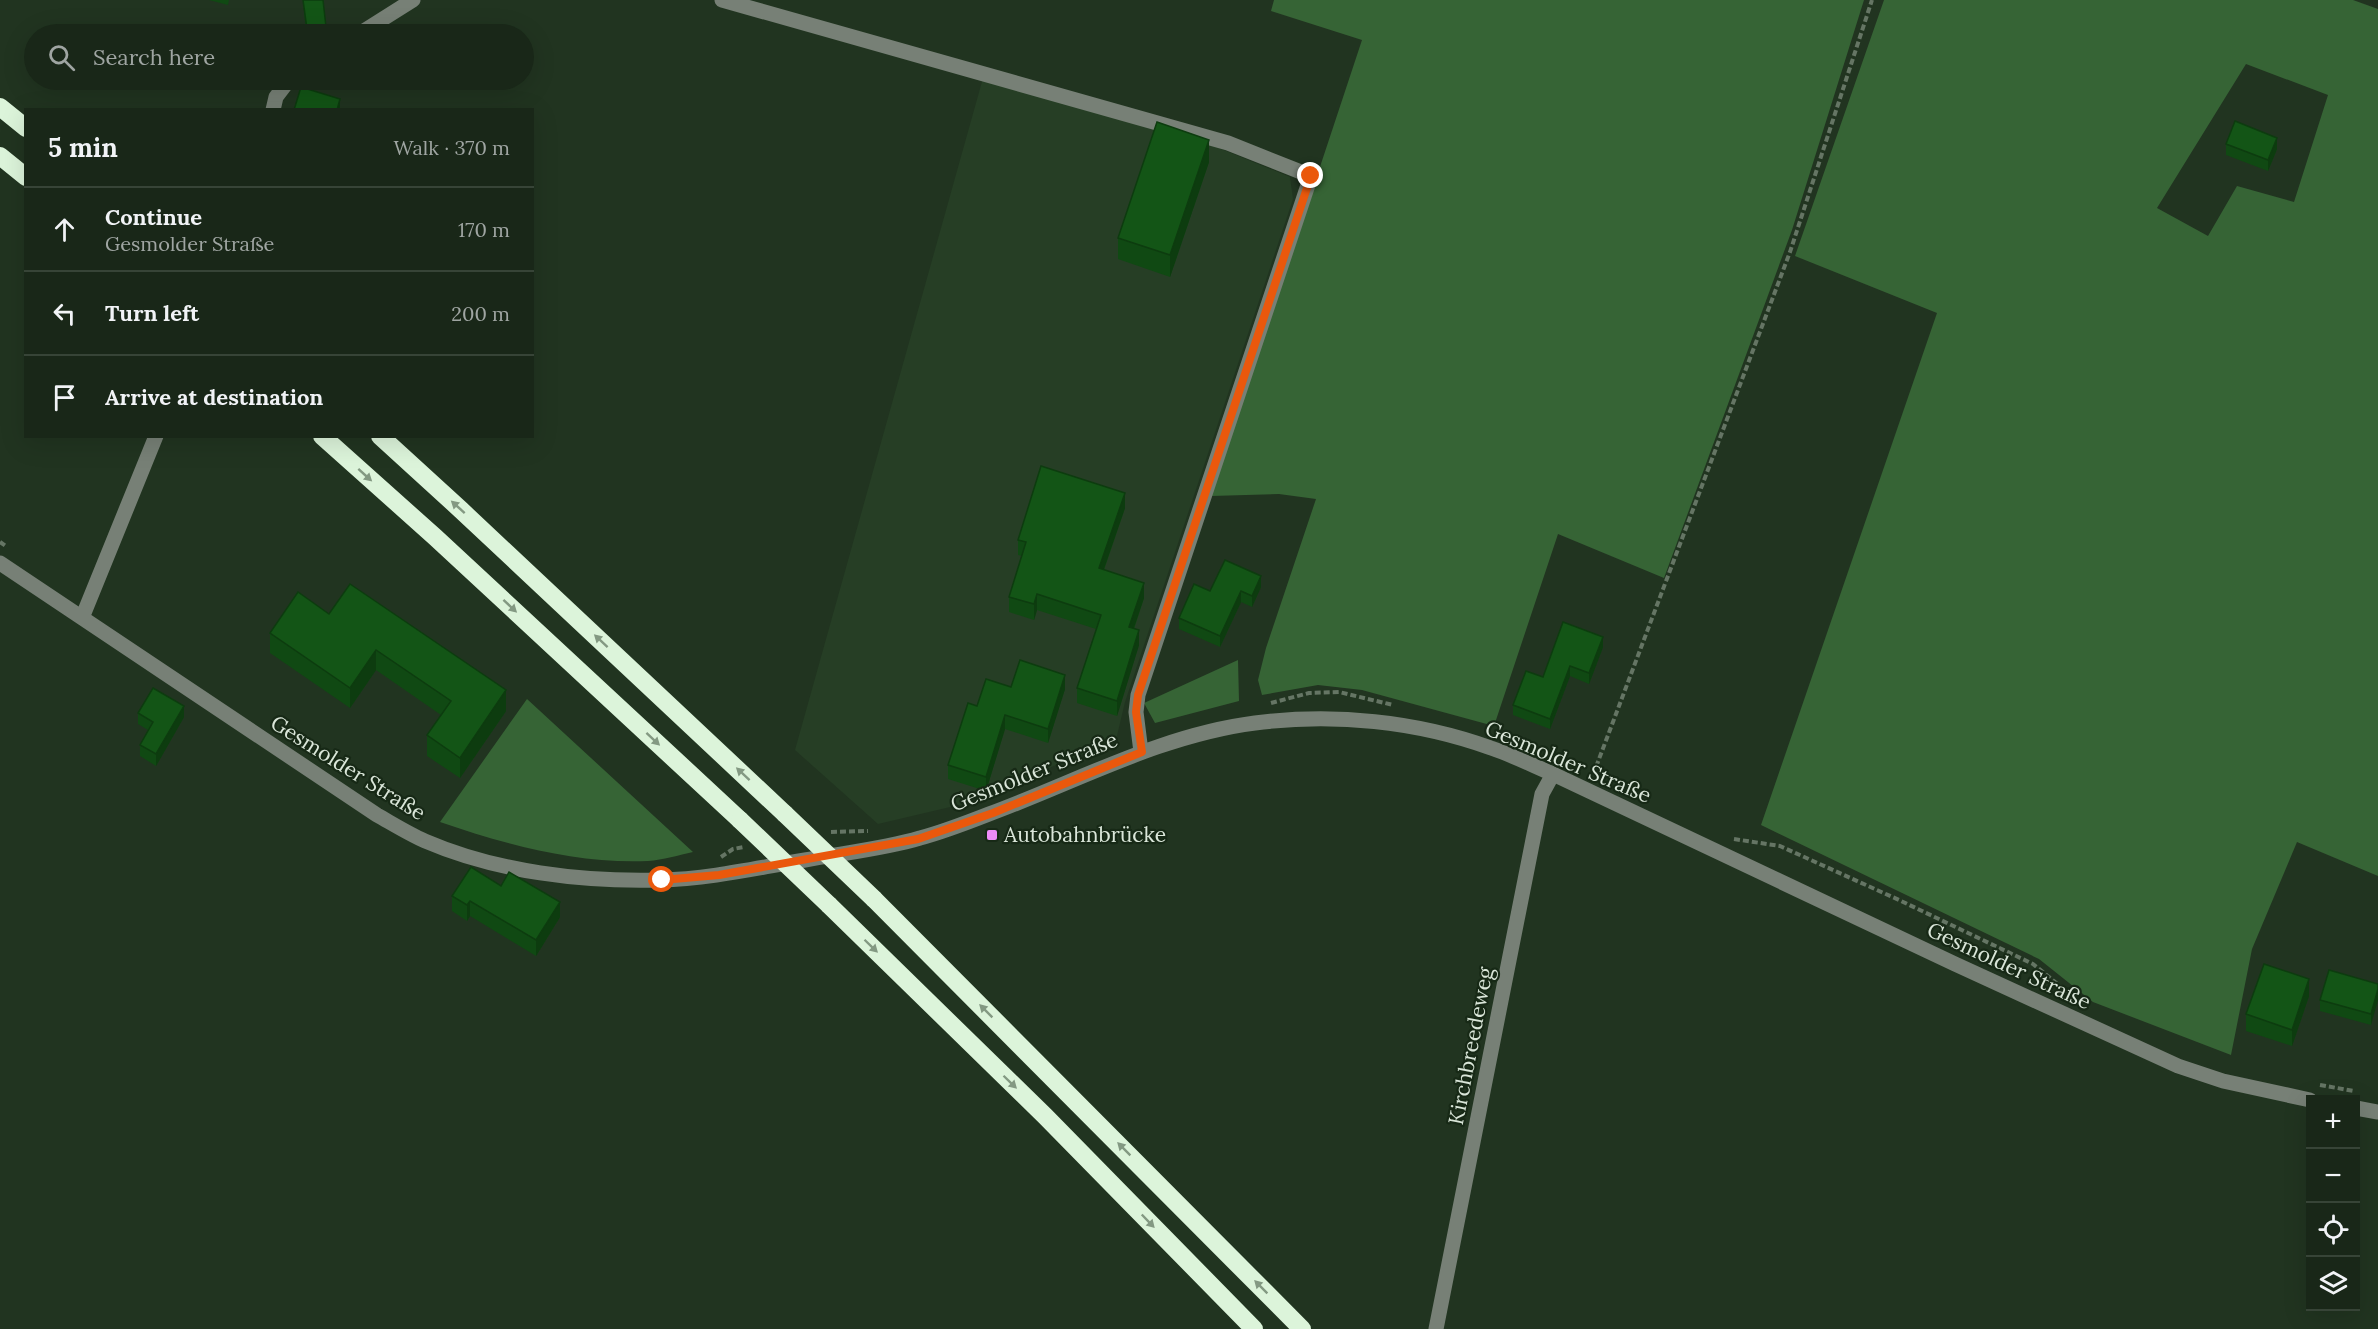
<!DOCTYPE html>
<html lang="en">
<head>
<meta charset="utf-8">
<style>
  :root { --surface:#192718; --page:#263325; --text:#f1f3f6; --muted:#9fa5a2; --line:#374437 }
  body { margin:0; font-family:Lora,serif; background:var(--page); color:var(--text) }
  .controls { position:absolute; right:18px; bottom:18px; display:grid; overflow:hidden; border-radius:0px; box-shadow:0 6px 24px #0002 }
  .controls button { width:54px; height:54px; display:grid; place-items:center; padding:0; border:0; border-bottom:2px solid var(--line); background:var(--surface); color:var(--text); font:30px sans-serif }
  .stop { position:absolute; width:18px; height:18px; margin:-14px; border:4px solid #ea580c; border-radius:50%; background:#fff }
  .stop.end { background:#ea580c; border-color:#fff; box-shadow:0 2px 6px #0008 }
  .list { margin:0; padding:0; list-style:none }
  h2 { display:flex; justify-content:space-between; align-items:center; height:78px; margin:0; padding:0 24px; font-size:26px }
  h2 small { font-size:20px; font-weight:400; color:var(--muted) }
  .list li { display:grid; grid-template-columns:39px 1fr auto; gap:18px; align-items:center; box-sizing:border-box; height:84px; padding:0 24px; border-top:2px solid var(--line) }
  .list b { display:block; font-size:22px; white-space:nowrap }
  .list p { margin:0; font-size:20px; white-space:nowrap; color:var(--muted) }
  .list em { font-size:20px; font-style:normal; color:var(--muted) }
  .icon { flex:none; width:33px; height:33px; fill:none; stroke:currentColor; stroke-width:2; stroke-linecap:round; stroke-linejoin:round }
  .map { position:relative; flex:none; width:2378px; height:1329px; overflow:hidden }
  .search { position:absolute; background:var(--surface); box-shadow:0 6px 24px #0002; left:24px; top:24px; width:510px; height:66px; display:flex; align-items:center; gap:15px; box-sizing:border-box; padding:0 21px; border-radius:33px; color:var(--muted); font-size:22px }
  .panel { position:absolute; background:var(--surface); box-shadow:0 6px 24px #0002; left:24px; top:108px; width:510px; height:330px; border-radius:0px }
  .map>svg:first-child { display:block }
  .built { fill:#263e25 }
  .green { fill:#366435; fill-rule:evenodd }
  .lines { fill:none; stroke-linecap:round; stroke-linejoin:round }
  .path { stroke:#657564; stroke-width:4; stroke-dasharray:6 3; stroke-linecap:butt }
  .minor { stroke:#778076; stroke-width:15 }
  .highway { stroke:#dcf4da; stroke-width:18 }
  .highway-bridge { stroke:#dcf4da; stroke-width:18 }
  .wall { fill:#104913 }
  .shaded-wall { fill:#0d3c0f }
  .building { fill:#135516; stroke:#0d3c0f; stroke-width:1.5 }
  .oneway { fill:#839982 }
  .route { stroke:#ea580c; stroke-width:8 }
  .poi-dot { fill:#ee8cf8; stroke:#172916; stroke-width:2 }
  .labels { text-anchor:middle; stroke-width:4.5; stroke-linejoin:round; paint-order:stroke }
  .street-label { font-size:21px; fill:#dae6d9; stroke:#172916 }
  .poi-label { font-size:21px; fill:#dae6d9; stroke:#172916; text-anchor:start }
</style>
</head>
<body>
<div class="map">
<svg width="2378" height="1329" viewBox="0 0 2378 1329">
  <rect width="100%" height="100%" fill="#213420"/>
  <path class="built" d="M983,78L1214,146L1290,177L1293,199L1125,702L1116,740L963,804L878,824L795,750Z"/>
  <path class="green" d="M1274,0H1864L1792,230L1664,578L1558,534L1494,726L1362,690L1318,685L1262,695L1258,680L1266,648L1316,499L1279,494L1211,496L1362,40L1271,11Z
    M1884,0H2353L2378,9V876L2297,842L2252,949L2231,1055L2093,1002L2039,959L1761,825L1937,313L1795,256ZM2246,64L2328,95L2294,202L2237,186L2208,236L2157,208Z
    M1238,660L1239,701L1155,723L1144,703Z
    M527,699L693,852C679,855 663,860 648,861C577,864 507,845 440,822Z"/>
  <g class="lines">
    <path class="path" d="M0,542L7,547
      M1271,703L1309,693L1339,692L1393,705
      M1593,775L1790,252L1872,0
      M831,832L868,831
      M1734,839L1780,846L1899,900L2033,964L2077,1000
      M721,857L733,849L744,847
      M2320,1085L2354,1091"/>
    <path class="minor" d="M722,0L1228,143L1311,176L1138,695L1136,712L1141,752
      M359,34L413,0
      M273,110L276,97L289,80
      M0,563L377,815C393,824 409,834 425,841C497,872 582,882 660,880C708,879 757,868 805,860C843,853 883,849 920,838C943,832 966,823 989,814C1076,782 1161,735 1255,723C1334,713 1416,721 1491,748C1512,755 1532,765 1553,774L1955,964L2178,1066L2223,1081L2310,1100
      M82,618L156,436
      M2356,1108L2378,1112
      M1436,1329L1542,794L1553,774"/>
    <path class="highway" d="M0,107L26,128
      M0,156L26,177
      M322,436L435,537L740,820
      M380,436L461,510L785,814
      M874,899L1302,1329
      M829,905L1045,1116L1254,1329"/>
    <path class="highway-bridge" d="M785,814L874,899
      M740,820L829,905"/>
  </g>
  <path class="wall" d="M209,0H229L228,5Z
    M303,0H323L326,34H306Z
    M2226,144L2277,149L2268,171L2226,155Z
    M1209,162L1170,277L1118,259V238Z
    M1125,508L1104,570L1144,598L1134,629L1139,645L1117,716L1077,703V688L1096,629L1037,610L1034,620L1009,612V597L1022,556L1018,555V540Z
    M1261,587L1252,607L1241,602L1220,647L1179,629V618L1210,591Z
    M329,614L506,711L460,778L427,756V735L441,715L376,670L350,708L270,653V633Z
    M1603,647L1589,684L1570,676L1550,729L1513,715V705L1543,677Z
    M1011,687L1065,689L1048,743L1005,729L986,791L948,779V765L977,706Z
    M138,713L184,717L156,766L140,756V745L148,730L138,724Z
    M501,886L560,917L536,956L470,916L467,921L452,911V896Z
    M2378,984L2371,1025L2320,1011V1000Z
    M2309,996L2292,1046L2246,1031V1014Z"/>
  <path class="shaded-wall" d="M340,99V110H337Z
    M2277,138V149L2268,171V160Z
    M1209,140V162L1170,277V255Z
    M1125,493V508L1099,583V568Z
    M1261,576V587L1252,607V596Z
    M1144,583V598L1129,642V627Z
    M1241,591V602L1220,647V636Z
    M1037,594V610L1034,620V604Z
    M1139,630V645L1117,716V701Z
    M1603,637V647L1589,684V673Z
    M376,650V670L350,708V688Z
    M1570,666V676L1550,729V719Z
    M1065,675V689L1048,743V729Z
    M506,690V711L460,778V758Z
    M184,706V717L156,766V754Z
    M1005,715V729L986,791V777Z
    M470,901V916L467,921V905Z
    M560,902V917L536,956V940Z
    M2309,979V996L2292,1046V1030Z
    M2378,989V1000L2371,1025V1014Z"/>
  <path class="building" d="M303,0H323L326,27L307,29Z
    M301,87L340,99L337,110H294Z
    M2235,121L2277,138L2268,160L2226,144Z
    M1157,122L1209,140L1170,255L1118,238Z
    M1041,466L1125,493L1099,568L1144,583L1129,627L1139,630L1117,701L1077,688L1101,615L1037,594L1034,604L1009,597L1026,542L1018,540Z
    M1225,560L1261,576L1252,596L1241,591L1220,636L1179,618L1194,584L1210,591Z
    M350,584L506,690L460,758L427,735L451,701L376,650L350,688L270,633L298,592L329,614Z
    M1563,622L1603,637L1589,673L1570,666L1550,719L1513,705L1526,671L1543,677Z
    M1020,660L1065,675L1048,729L1005,715L986,777L948,765L968,703L977,706L986,679L1011,687Z
    M153,688L184,706L156,754L140,745L153,722L138,713Z
    M471,867L501,886L509,872L560,902L536,940L470,901L467,905L452,896Z
    M2264,964L2309,979L2292,1030L2246,1014Z
    M2329,970L2378,984V989L2371,1014L2320,1000Z"/>
  <defs><path id="oneway-solid" d="M-6-.8H1V-3.2L6.5 0L1 3.2V.8H-6Z" transform="scale(1.5)"/></defs>
  <g class="oneway">
    <use href="#oneway-solid" transform="translate(365 475) rotate(42)"/>
    <use href="#oneway-solid" transform="translate(458 507) rotate(-138)"/>
    <use href="#oneway-solid" transform="translate(510 606) rotate(43)"/>
    <use href="#oneway-solid" transform="translate(601 641) rotate(-137)"/>
    <use href="#oneway-solid" transform="translate(653 739) rotate(43)"/>
    <use href="#oneway-solid" transform="translate(743 774) rotate(-137)"/>
    <use href="#oneway-solid" transform="translate(871 946) rotate(44)"/>
    <use href="#oneway-solid" transform="translate(986 1011) rotate(-135)"/>
    <use href="#oneway-solid" transform="translate(1010 1082) rotate(44)"/>
    <use href="#oneway-solid" transform="translate(1124 1149) rotate(-135)"/>
    <use href="#oneway-solid" transform="translate(1148 1221) rotate(46)"/>
    <use href="#oneway-solid" transform="translate(1261 1287) rotate(-135)"/>
  </g>
  <g class="lines">
    <path class="route" d="M662,880L719,875L918,839L993,813L1142,752L1136,712L1138,695L1311,176"/>
  </g>
  <rect class="poi-dot" x="986" y="829" width="12" height="12" rx="3"/>
  <g class="labels">
    <g class="street-label">
      <text transform="translate(1568 762) rotate(23)" y="7">Gesmolder Straße</text>
      <text transform="translate(348 768) rotate(32)" y="7">Gesmolder Straße</text>
      <text transform="translate(1034 772) rotate(-22)" y="7">Gesmolder Straße</text>
      <text transform="translate(2009 966) rotate(25)" y="7">Gesmolder Straße</text>
      <text transform="translate(1471 1046) rotate(-79)" y="7">Kirchbreedeweg</text>
    </g>
    <g class="poi-label">
      <text x="1004" y="842">Autobahnbrücke</text>
    </g>
  </g>
</svg>
<div class="controls">
<button>+</button>
<button>−</button>
<button><svg class="icon" aria-label="locate" viewBox="0 0 24 24"><circle cx="12" cy="12" r="6"/><path d="M12 2v4M12 18v4M2 12h4M18 12h4"/></svg></button>
<button><svg class="icon" aria-label="layers" viewBox="0 0 24 24"><path d="M12 4l9 5-9 5-9-5zM3 14l9 5 9-5"/></svg></button>
</div>
<div class="stop" style="left:662px;top:880px"></div>
<div class="stop end" style="left:1311px;top:176px"></div>
<div class="search"><svg class="icon" aria-label="search" viewBox="0 0 24 24"><circle cx="10" cy="10" r="6"/><path d="M15 15l6 6"/></svg>Search here</div>
<section class="panel">
<h2>5 min<small>Walk · 370 m</small></h2>
<ul class="list">
<li><svg class="icon" aria-label="ahead" viewBox="0 0 24 24"><path d="M12 20V5M6 11l6-6 6 6"/></svg><div><b>Continue</b><p>Gesmolder Straße</p></div><em>170 m</em></li>
<li><svg class="icon" aria-label="left" viewBox="0 0 24 24"><path d="M17 20v-9H6M10 6l-5 5 5 5"/></svg><div><b>Turn left</b></div><em>200 m</em></li>
<li><svg class="icon" aria-label="arrive" viewBox="0 0 24 24"><path d="M6 21V4h12l-3 4 3 4H6"/></svg><div><b>Arrive at destination</b></div></li>
</ul>
</section>
</div>
</body>
</html>
